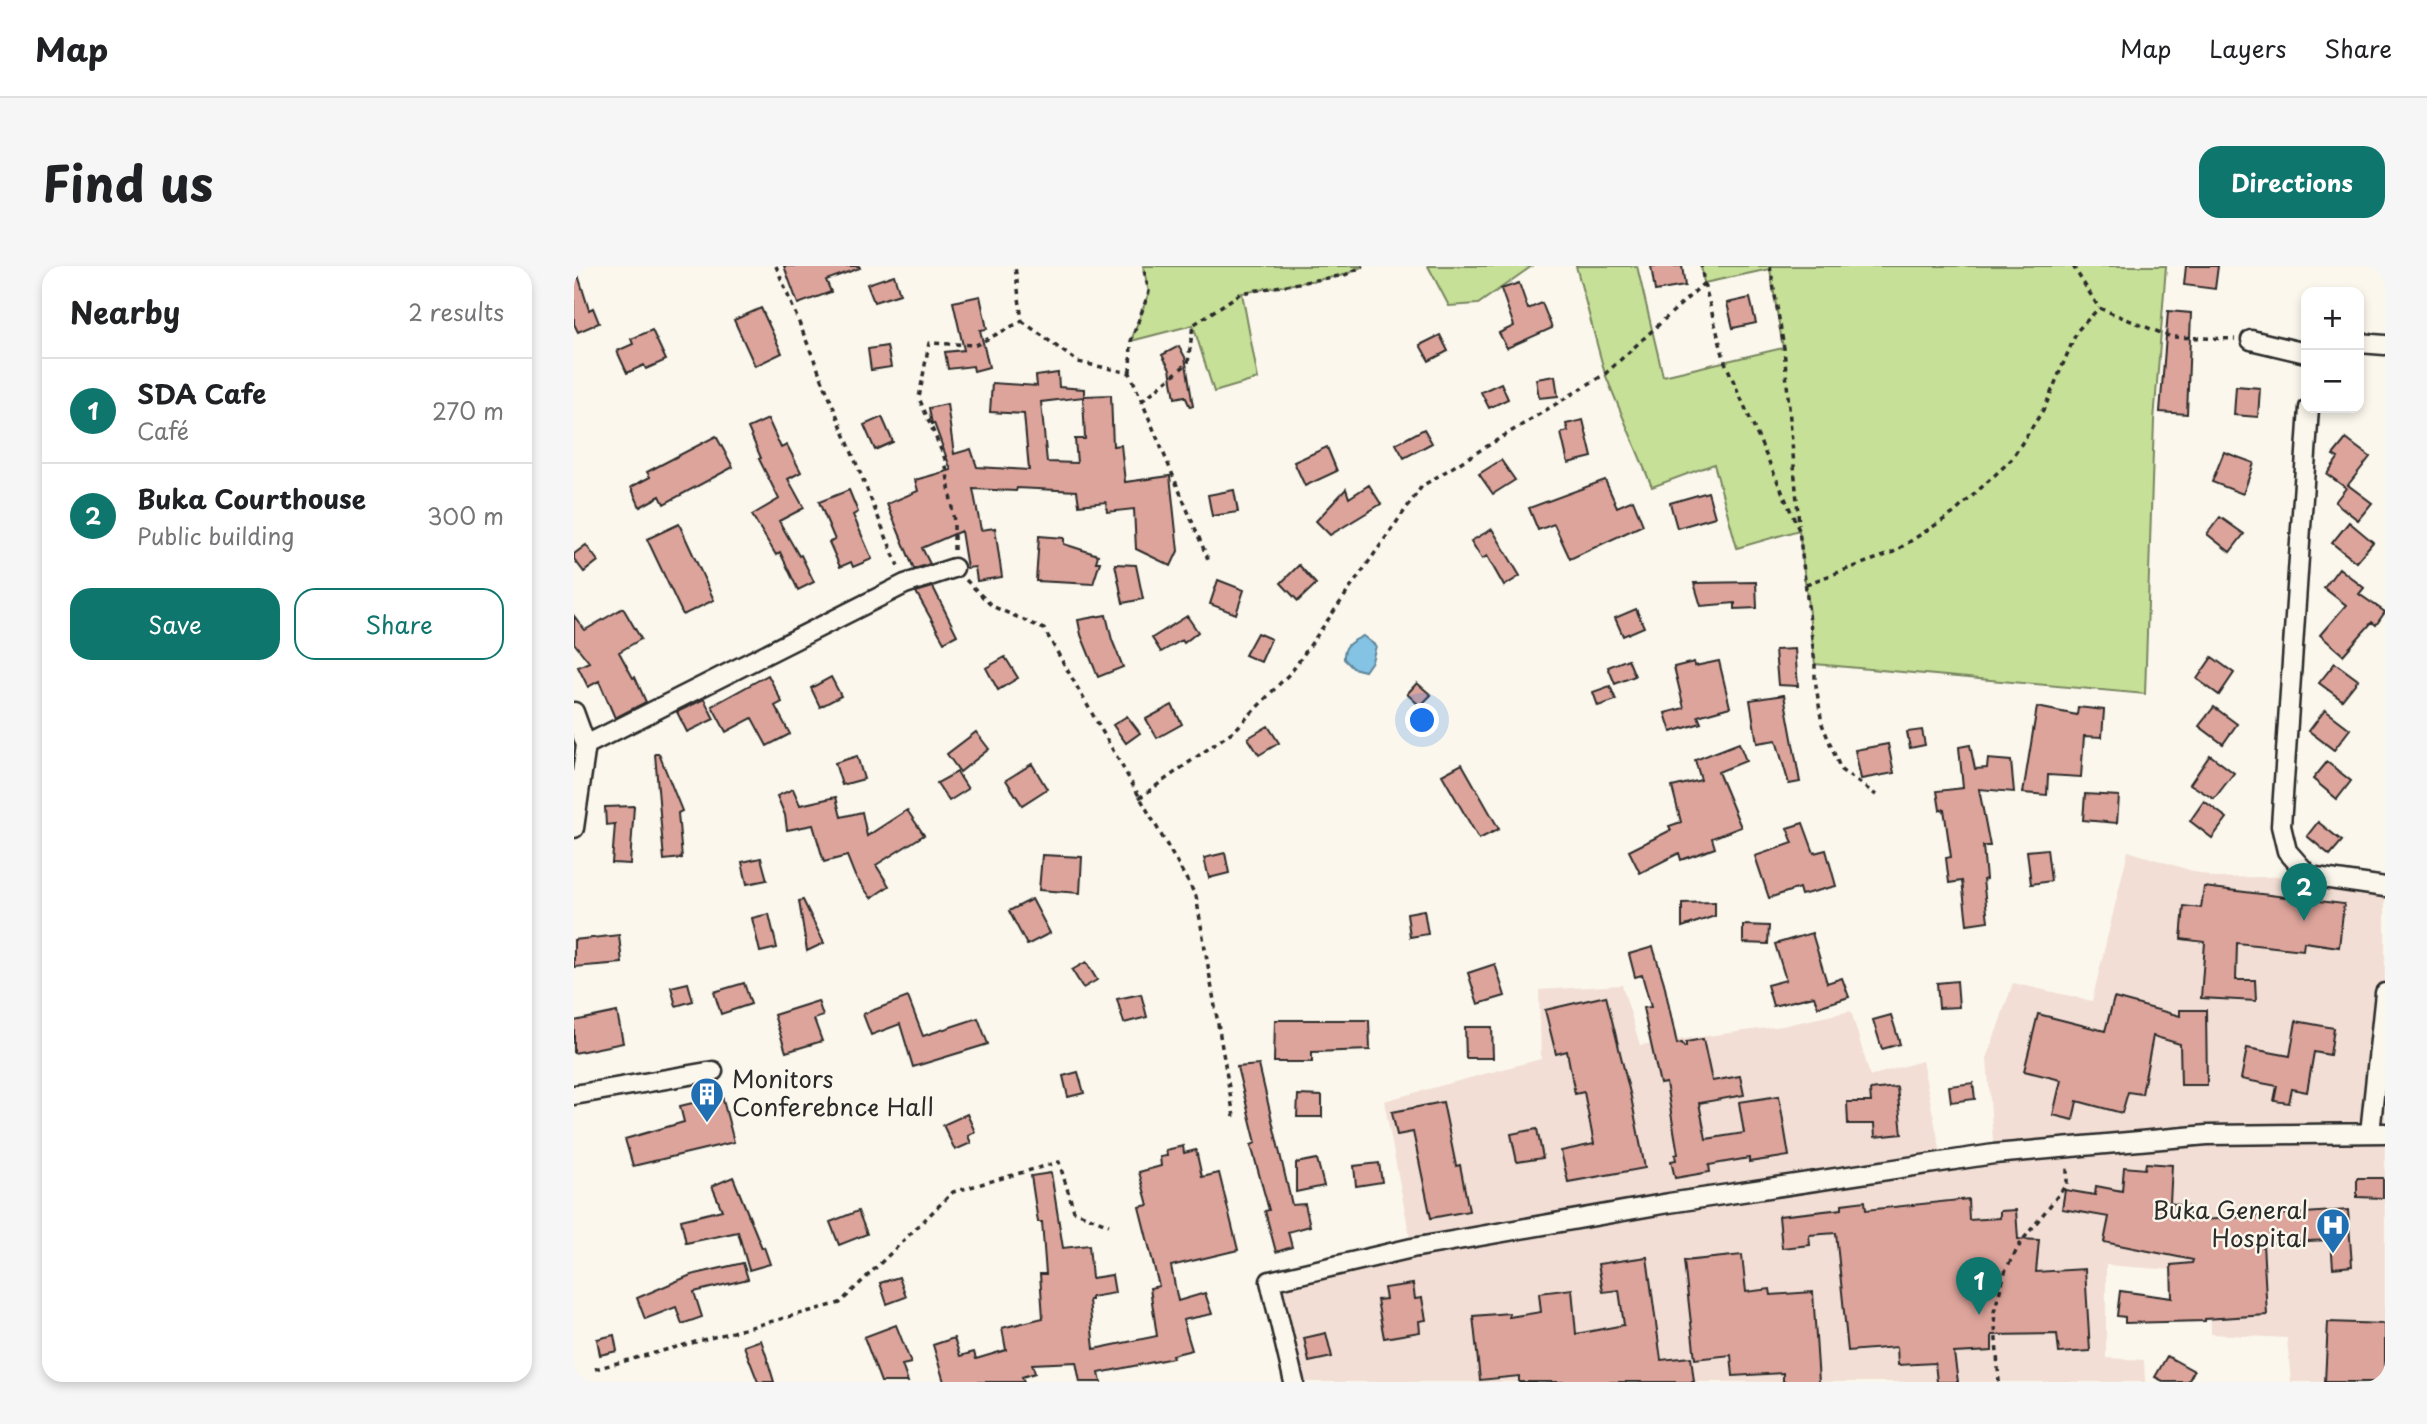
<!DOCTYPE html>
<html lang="en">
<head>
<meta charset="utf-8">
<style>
  :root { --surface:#fff; --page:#f6f6f6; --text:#202124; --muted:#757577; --line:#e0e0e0; --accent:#0f766e }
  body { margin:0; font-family:"Playpen Sans",sans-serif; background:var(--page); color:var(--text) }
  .controls { position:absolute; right:21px; top:21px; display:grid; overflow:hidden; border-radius:14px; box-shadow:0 4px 10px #0003 }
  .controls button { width:63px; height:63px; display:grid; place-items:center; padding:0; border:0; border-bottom:2px solid var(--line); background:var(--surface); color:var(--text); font:35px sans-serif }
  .you { position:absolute; left:849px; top:455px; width:24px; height:24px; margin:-18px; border:5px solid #fff; border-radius:50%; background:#1a73e8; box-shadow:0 0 0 10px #1a73e833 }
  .badge { display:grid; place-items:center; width:46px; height:46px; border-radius:50%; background:var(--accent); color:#fff; font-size:23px; font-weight:700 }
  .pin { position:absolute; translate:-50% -58px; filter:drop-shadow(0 2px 4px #0008) }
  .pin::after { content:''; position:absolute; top:37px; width:24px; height:21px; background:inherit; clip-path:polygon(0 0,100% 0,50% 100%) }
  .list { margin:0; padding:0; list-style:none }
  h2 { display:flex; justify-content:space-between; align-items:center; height:91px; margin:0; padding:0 28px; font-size:30px }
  h2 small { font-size:23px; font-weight:400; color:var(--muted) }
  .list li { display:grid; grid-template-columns:46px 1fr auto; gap:21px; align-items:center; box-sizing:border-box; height:105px; padding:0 28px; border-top:2px solid var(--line) }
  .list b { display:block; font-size:26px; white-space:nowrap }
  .list p { margin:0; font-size:23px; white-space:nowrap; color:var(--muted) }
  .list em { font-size:23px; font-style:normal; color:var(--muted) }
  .actions { display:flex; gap:14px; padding:21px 28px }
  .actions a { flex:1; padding:16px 0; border:2px solid var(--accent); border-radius:21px; text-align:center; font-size:24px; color:var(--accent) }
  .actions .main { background:var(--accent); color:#fff }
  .map { position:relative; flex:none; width:1811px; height:1116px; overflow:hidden; border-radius:21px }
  header { display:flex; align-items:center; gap:42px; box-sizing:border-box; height:98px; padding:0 35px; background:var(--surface); border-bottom:2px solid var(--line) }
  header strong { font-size:33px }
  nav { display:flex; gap:38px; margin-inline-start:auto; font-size:24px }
  .intro { display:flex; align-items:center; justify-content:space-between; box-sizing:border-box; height:168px; padding:0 42px }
  h1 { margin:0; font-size:49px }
  .button { padding:18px 32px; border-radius:21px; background:var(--accent); color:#fff; font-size:24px; font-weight:700 }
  main { display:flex; gap:42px; padding:0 42px }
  aside { flex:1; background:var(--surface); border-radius:21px; box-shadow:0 4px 10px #0003 }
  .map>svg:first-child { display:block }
  .built { fill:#f2ded4 }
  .green { fill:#c6e097; stroke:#788661; stroke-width:2 }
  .water { fill:#84c3e4; stroke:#60869a; stroke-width:2 }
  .building { fill:#dda49b; stroke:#2b2b2b; stroke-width:2; fill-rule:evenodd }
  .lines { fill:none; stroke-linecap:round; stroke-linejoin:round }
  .minor-casing { stroke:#2b2b2b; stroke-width:23 }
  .path { stroke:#2b2b2b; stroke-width:3.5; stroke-dasharray:5 5; stroke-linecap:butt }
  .minor { stroke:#fbf7ec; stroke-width:18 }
  .labels { text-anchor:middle; stroke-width:5; stroke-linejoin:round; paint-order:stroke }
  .poi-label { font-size:24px; fill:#2b2b2b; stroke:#fbf7ec; text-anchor:start }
</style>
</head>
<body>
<header>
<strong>Map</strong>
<nav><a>Map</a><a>Layers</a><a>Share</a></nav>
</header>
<div class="intro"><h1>Find us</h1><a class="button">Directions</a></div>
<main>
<aside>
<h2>Nearby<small>2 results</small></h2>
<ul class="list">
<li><span class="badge">1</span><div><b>SDA Cafe</b><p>Café</p></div><em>270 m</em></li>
<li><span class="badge">2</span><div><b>Buka Courthouse</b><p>Public building</p></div><em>300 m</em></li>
</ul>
<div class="actions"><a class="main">Save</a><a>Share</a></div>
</aside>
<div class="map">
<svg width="1811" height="1116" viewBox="0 0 1811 1116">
  <rect width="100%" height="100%" fill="#fbf7ec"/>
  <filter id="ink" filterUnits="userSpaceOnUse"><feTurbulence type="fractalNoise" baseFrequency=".0143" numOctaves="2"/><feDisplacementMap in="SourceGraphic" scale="14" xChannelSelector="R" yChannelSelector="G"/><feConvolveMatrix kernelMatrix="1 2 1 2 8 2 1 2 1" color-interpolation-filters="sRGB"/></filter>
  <g filter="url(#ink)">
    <path class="built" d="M1554,585L1641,612L1735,610L1811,621V1116H1717L1713,1072L1637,1068L1636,1032L1625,1006L1532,999V1092L1570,1094L1571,1116H720L696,1015L838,982L810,835L967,793L965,724L1048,719L1066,779L1208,760L1277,745L1296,810L1348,795L1369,897L1420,888L1413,792L1439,717L1518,735Z"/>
    <path class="green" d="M569,0H789L771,9L668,27L684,113L640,126L619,59L557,75L575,26Z
      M854,0H958L904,38L875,40Z
      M1002,0H1063L1089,110L1209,82L1196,3L1130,17L1127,0H1592L1580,155L1571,428L1241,398L1225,264L1163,282L1140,198L1078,221L1031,108Z"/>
    <path class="water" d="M789,370L802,380L798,395L791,405L779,402L770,393C769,379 777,376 789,370Z"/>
    <path class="building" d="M210,0H285L286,2L252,14L257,26L224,38Z
      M1077,0H1108L1111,20L1081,25Z
      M1612,0H1644L1641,23L1610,19Z
      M0,9H4L15,44L19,42L25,57L4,66L0,58Z
      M320,9L326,28L300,36L293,18Z
      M945,17L954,43L968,37L978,62L933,82L925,67L940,60L927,23Z
      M406,30L413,63L406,64L415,101L400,105L399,100L374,103L371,86L390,84L379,36Z
      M1176,32L1182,57L1159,62L1153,37Z
      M187,42L208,87L181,100L160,54Z
      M1594,45L1617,47L1613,148L1586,146Z
      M78,64L92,94L72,103L70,99L53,107L43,85L59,78L57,73Z
      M866,69L874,85L855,95L846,79Z
      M313,80L317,101L297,104L294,83Z
      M605,80L611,91L619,140L616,141L611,130L601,132L596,103L588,89Z
      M484,107L485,121L510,123V130L537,129L539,180L547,179L551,216L596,210L604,285L597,300L562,283L560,243L533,246L532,236L505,239L503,225L443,222L442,225L399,223L407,264L421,262L428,311L403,315L401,301L393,302L387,265L348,282L356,298L340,303L313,238L344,225L341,214L377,204L360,157L358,158L355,142L373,138L380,188L397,183L403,201L455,204L450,148L416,146L418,117L463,120L462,110ZM509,131L511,173H501L503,197L473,196L467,136Z
      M981,110L984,130L965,132L962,113Z
      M927,117L934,133L915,142L907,126Z
      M1662,120L1686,122L1684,151L1660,149Z
      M308,151L319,176L301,184L290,159Z
      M194,153L207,182L213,179L227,206L214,213L230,242L205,255L225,290L227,289L240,316L224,324L206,286L202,289L178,249L205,233L185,193L187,192L174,162Z
      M1009,154L1018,191L994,197L987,167L994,165L992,158Z
      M850,163L858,177L830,192L822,178Z
      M142,170L159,201L90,238L86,230L66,241L57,221L76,211L73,206Z
      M1772,173L1796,191L1774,219L1798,237L1784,254L1761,236L1772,222L1753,208L1764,192L1759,189Z
      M753,181L763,205L731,220L720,196Z
      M1650,186L1680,197L1669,228L1638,216Z
      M927,194L941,214L919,228L905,208Z
      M1031,214L1043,241L1059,234L1069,259L996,293L980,258L964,264L955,242Z
      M795,219L807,238L756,269L742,255L772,223L775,232Z
      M275,224L284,246L279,249L298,293L279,301L277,296L266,301L255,276L261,274L245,236Z
      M660,224L664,246L638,250L634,229Z
      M1134,226L1141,251L1103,262L1096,237Z
      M1646,251L1670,268L1656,286L1633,268Z
      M1775,256L1799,276L1782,296L1758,277Z
      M105,258L140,334L109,349L73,273Z
      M918,263L946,310L930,320L913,290L908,293L897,275Z
      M465,270L490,272V278L524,289L522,296H526L519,318L462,315Z
      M12,279L24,295L10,306L0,293V288Z
      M541,298L562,299L569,333L549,337Z
      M725,299L742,318L724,335L707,317Z
      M1765,302L1790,322L1785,328L1811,346L1802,359L1798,356L1769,389L1746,369L1772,339L1750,322Z
      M644,314L670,324L662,348L636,338Z
      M1182,316L1183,342L1161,343V337L1127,340L1120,317Z
      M359,321L383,369L370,376L342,326Z
      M49,342L67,373L45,386L59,412L61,411L72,436L41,452L25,415L14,421L4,401L15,396L0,377V350L11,364Z
      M1062,343L1070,361L1049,370L1041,352Z
      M532,349L538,374L549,401L524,411L507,369L504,354Z
      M613,350L624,366L610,377L608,374L587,386L578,372Z
      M683,367L697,373L687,396L671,389Z
      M1221,383L1224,420L1204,419L1201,384Z
      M431,391L444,412L424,424L412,402Z
      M1638,391L1660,407L1645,429L1623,413Z
      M1054,393L1061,410L1041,418L1034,401Z
      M1145,395L1156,441L1124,450L1127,457L1097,466L1091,447L1110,442L1100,401L1120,396L1121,400Z
      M1761,397L1784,414L1768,434L1745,417Z
      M194,409L208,436L201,440L216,468L193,480L178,452L152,466L138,440Z
      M257,411L267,430L246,441L237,422Z
      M843,417L857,429L846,440L833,428Z
      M1036,420L1042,434L1024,440L1019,426Z
      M1210,429L1226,516L1215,518L1202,474L1183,477L1176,434Z
      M130,433L140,453L113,466L103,446Z
      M598,439L608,458L583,472L572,453Z
      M1463,441L1503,449L1504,441L1530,444L1528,471L1510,470L1507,511L1474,509L1473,529L1449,527Z
      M1640,441L1663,458L1649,478L1625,460Z
      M1751,444L1776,463L1760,484L1735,465Z
      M553,450L566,467L552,477L539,459Z
      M694,460L705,477L685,489L674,472Z
      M1348,464L1351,479L1336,482L1333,466Z
      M402,466L415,483L386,506L373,488Z
      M1165,477L1172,495L1144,506L1167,561L1138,572L1141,582L1107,594L1105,587L1066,607L1055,585L1097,564L1095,560L1107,556L1098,521L1127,514L1121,494Z
      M1314,478L1320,507L1287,513L1281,484Z
      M1396,479L1401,503L1413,502L1414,493L1437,495L1440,526L1405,523L1416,580H1409L1412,613L1409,614L1414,655L1393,658L1388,615L1375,617L1372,592L1377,591L1370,543L1366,544L1363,525L1389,522L1385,481Z
      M81,488H85L108,545L104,547L108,592L90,594Z
      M1636,489L1660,507L1640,533L1616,518Z
      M283,490L290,513L268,519L261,497Z
      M1753,496L1777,515L1763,533L1739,513Z
      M458,498L473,523L448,539L432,514Z
      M888,498L925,563L905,573L868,509Z
      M383,506L394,523L375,535L363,517Z
      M219,523L226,539L262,531L267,551L288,546L293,570L333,544L350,569L302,599L315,620L297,632L281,610L273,590L250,596L239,559L213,564L211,549L203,530Z
      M1511,528L1545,530L1543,557L1509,554Z
      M1630,535L1653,552L1638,572L1616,555Z
      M60,540L56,598L38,597L41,558L32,559L31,541Z
      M1744,556L1768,575L1756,589L1733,570Z
      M1229,557L1240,587L1252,584L1262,620L1227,629L1225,622L1195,632L1181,590L1219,577L1213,562Z
      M1473,583L1477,615L1457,618L1453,585Z
      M651,587L655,607L635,612L630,592Z
      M468,589L508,591L506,627L465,624Z
      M187,592L193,614L173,618L168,596Z
      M1630,621L1770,638L1765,681L1730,676L1729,684L1663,677L1662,714H1681L1682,735L1627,732L1631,676L1607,673L1610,640L1627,642Z
      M458,633L476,667L453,679L435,645Z
      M229,634L250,677L233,685L225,635Z
      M1141,636V650L1108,661V637Z
      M850,644L854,668L836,671L833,647Z
      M195,648L203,682L186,686L178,652Z
      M1169,659L1195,660L1194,678L1169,677Z
      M1238,667L1253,717L1268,712L1275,731L1244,741L1240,730L1199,740L1193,719L1212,714L1201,678Z
      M45,669L48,697L0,701V674Z
      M1079,681L1090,717L1103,778L1108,777L1110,781H1112V776L1129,773L1138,815L1166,810L1170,829L1125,837L1132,873L1170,867L1165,836L1205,830L1215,890L1175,896V892L1135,899L1136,906L1101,912L1097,895L1102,894L1101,889L1104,888L1092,817L1086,818L1069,742L1077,741L1068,709L1061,711L1055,688Z
      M512,696L523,714L509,722L498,704Z
      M921,698L931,730L904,738L894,707Z
      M1383,715L1385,741L1365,742L1363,717Z
      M114,717L119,735L102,740L97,721Z
      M170,717L177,738L147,748L140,726Z
      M567,728L573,751L550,757L543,733Z
      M1032,730L1057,831L1071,902L994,916L987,885L1020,878L1010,826L1001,828L993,785L982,788L971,744Z
      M334,731L349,770L404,752L414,778L339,801L326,758L297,769L289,748Z
      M1540,732L1606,750V744H1632L1633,819H1607L1606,778L1579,770L1568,828L1554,826L1548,847L1503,835L1499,854L1479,849L1487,814L1450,805L1464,748L1531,765Z
      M244,735L249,750L240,753L248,775L212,786L200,749Z
      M43,746L49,777L0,787V755Z
      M1317,749L1326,778L1308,783L1299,754Z
      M701,754H795L796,784L738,786V796H700Z
      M1722,755L1760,762L1756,789L1740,786L1733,826L1718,823L1715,837L1700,835L1703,820L1667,813L1673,782L1716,790Z
      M891,761H918L919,792H892Z
      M685,799L718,939L731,938L736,960L714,966L718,981L702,986L691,945L695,944L677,879L682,877L663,801Z
      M504,806L510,827L494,831L489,810Z
      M1399,817L1401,833L1377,836L1375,820Z
      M1323,821L1328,868L1301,871L1300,858H1274L1273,836H1297L1296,824Z
      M724,829L748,830V851H723Z
      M148,830L160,876L59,900L51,873L110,856L106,840Z
      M869,836L882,900L886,899L895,945L857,952L839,866L823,869L818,846Z
      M393,848L401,866L394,870L397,877L381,884L369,859Z
      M963,863L969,892L943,896L937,868Z
      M609,880L610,887L622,884L628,911L645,907L664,984L597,1000L604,1035L631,1027L638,1048L609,1054L618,1084L598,1089L599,1092L525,1107L527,1116H506L502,1096L458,1098L461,1107L448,1111L450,1116H370L359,1079L380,1072L386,1090L400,1086L402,1093L432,1084L428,1062L469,1052L466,1008H472L468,956H464L457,910L477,907L489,982L515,979L518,1012L538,1009L541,1027L517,1031V1034H515L520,1083L583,1070L576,1022L585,1020L565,941L574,939L565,906L587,900L586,891L593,890L592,884Z
      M743,893L750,920L722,926V897Z
      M805,897L808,916L782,920L780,900Z
      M1572,897L1598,899L1596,937L1616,941L1614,955L1774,944L1778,1000L1759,1002L1757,974L1689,977L1693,1049L1631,1053V1055L1551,1057V1051L1543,1050L1546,1025L1598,1032L1597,999L1618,997L1619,994L1530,976L1535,951L1488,943L1491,924L1521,929L1522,920L1548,925L1550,901L1571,903Z
      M159,911L188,982L190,981L196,998L175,1004L164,966L112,977L107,954L148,944L138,920Z
      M1783,912H1809V932L1783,931Z
      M1394,933L1395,954L1426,952V945L1442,944L1444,973L1465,974L1462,1006L1511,1003L1516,1085L1485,1087L1483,1068L1418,1069V1085L1380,1087L1384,1116H1363L1361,1097L1324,1099L1323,1081L1274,1085L1262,967L1235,969L1236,979L1208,982L1205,950L1268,943V938L1291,935L1292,944Z
      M284,945L293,968L265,979L256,956Z
      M1168,989L1172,1026L1196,1023L1197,1029L1239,1026L1245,1116H1209V1107L1159,1110L1157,1089L1121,1093L1110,995Z
      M1073,991L1087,1094L1117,1091L1120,1116H945V1110L906,1114L899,1050L935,1047V1051L967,1046L965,1027L998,1023L1002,1068L1050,1059L1045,1024L1029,1026L1024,998Z
      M169,997L174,1013L120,1026L128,1051L108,1058L102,1041L71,1053L63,1032L117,1009Z
      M325,1011L332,1031L313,1038L306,1017Z
      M839,1018L841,1033L848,1032L852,1054L845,1055L846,1066L810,1072L803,1034L812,1033L810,1022Z
      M1754,1056L1811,1058V1116H1751Z
      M322,1059L337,1097L328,1099L334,1116H307L290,1071Z
      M752,1067L758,1091L735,1096L730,1072Z
      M40,1069L43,1085L26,1089L23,1073Z
      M187,1074L192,1089L200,1116H184L170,1080Z
      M1593,1090L1620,1105L1614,1116H1591L1581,1111Z"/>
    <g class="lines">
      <g class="minor-casing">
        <path id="minor" d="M1677,74L1732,87
          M1785,77L1811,79
          M1735,142L1707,560L1713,585L1735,610L1811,621
          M0,446L12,479L0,562
          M12,479L331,318L380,302
          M0,829L139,805
          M1796,867L1811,727
          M720,1116L696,1015L838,982L1095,937L1420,888L1633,869L1811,867"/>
      </g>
      <path class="path" d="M202,0L324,300
        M1196,0L1210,82L1225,259
        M1499,0L1525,42L1597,71L1661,73
        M1130,17L1151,96L1225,264L1241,398V413L1248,458L1267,504L1302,529
        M448,55L504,96L556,107L636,298
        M556,106L557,75L575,26L569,0
        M568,135L614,97L619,59L667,27L771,9L789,0
        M380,284V256L371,193L345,132L355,77L402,79L448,55L441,0
        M392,314L418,340L470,363L622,630L660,851
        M1232,318L1318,287L1380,247L1437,194L1471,141L1503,65L1525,42
        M565,532L662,463L718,405L848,220L1031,108L1130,17L1127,0
        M21,1103L266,1037L379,926L485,896L500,945L535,959
        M1425,1116L1420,1046L1432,1003L1448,975L1493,918V898"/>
      <use href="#minor" class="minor"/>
    </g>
  </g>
  <defs>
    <g id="building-pin" transform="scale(1.75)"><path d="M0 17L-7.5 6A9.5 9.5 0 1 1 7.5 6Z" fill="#1f6fb2" stroke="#fbf7ec"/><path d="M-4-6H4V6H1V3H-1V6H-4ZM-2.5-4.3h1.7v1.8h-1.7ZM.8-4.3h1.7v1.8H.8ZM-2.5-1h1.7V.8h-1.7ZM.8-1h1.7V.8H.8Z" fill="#fff"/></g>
    <g id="hospital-pin" transform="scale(1.75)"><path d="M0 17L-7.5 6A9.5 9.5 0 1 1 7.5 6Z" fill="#1f6fb2" stroke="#fbf7ec"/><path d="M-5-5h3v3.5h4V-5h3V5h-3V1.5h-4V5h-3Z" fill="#fff"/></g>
  </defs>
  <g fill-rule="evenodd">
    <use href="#building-pin" x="133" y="828"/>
    <use href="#hospital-pin" x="1759" y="959"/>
  </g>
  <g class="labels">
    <g class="poi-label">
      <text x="158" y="822">Monitors<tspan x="158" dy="28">Conferebnce Hall</tspan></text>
      <text x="1734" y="953" text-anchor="end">Buka General<tspan x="1734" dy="28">Hospital</tspan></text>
    </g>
  </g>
</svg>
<div class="controls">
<button>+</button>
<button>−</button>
</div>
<div class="you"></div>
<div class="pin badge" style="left:1405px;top:1049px">1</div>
<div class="pin badge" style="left:1730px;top:655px">2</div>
</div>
</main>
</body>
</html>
